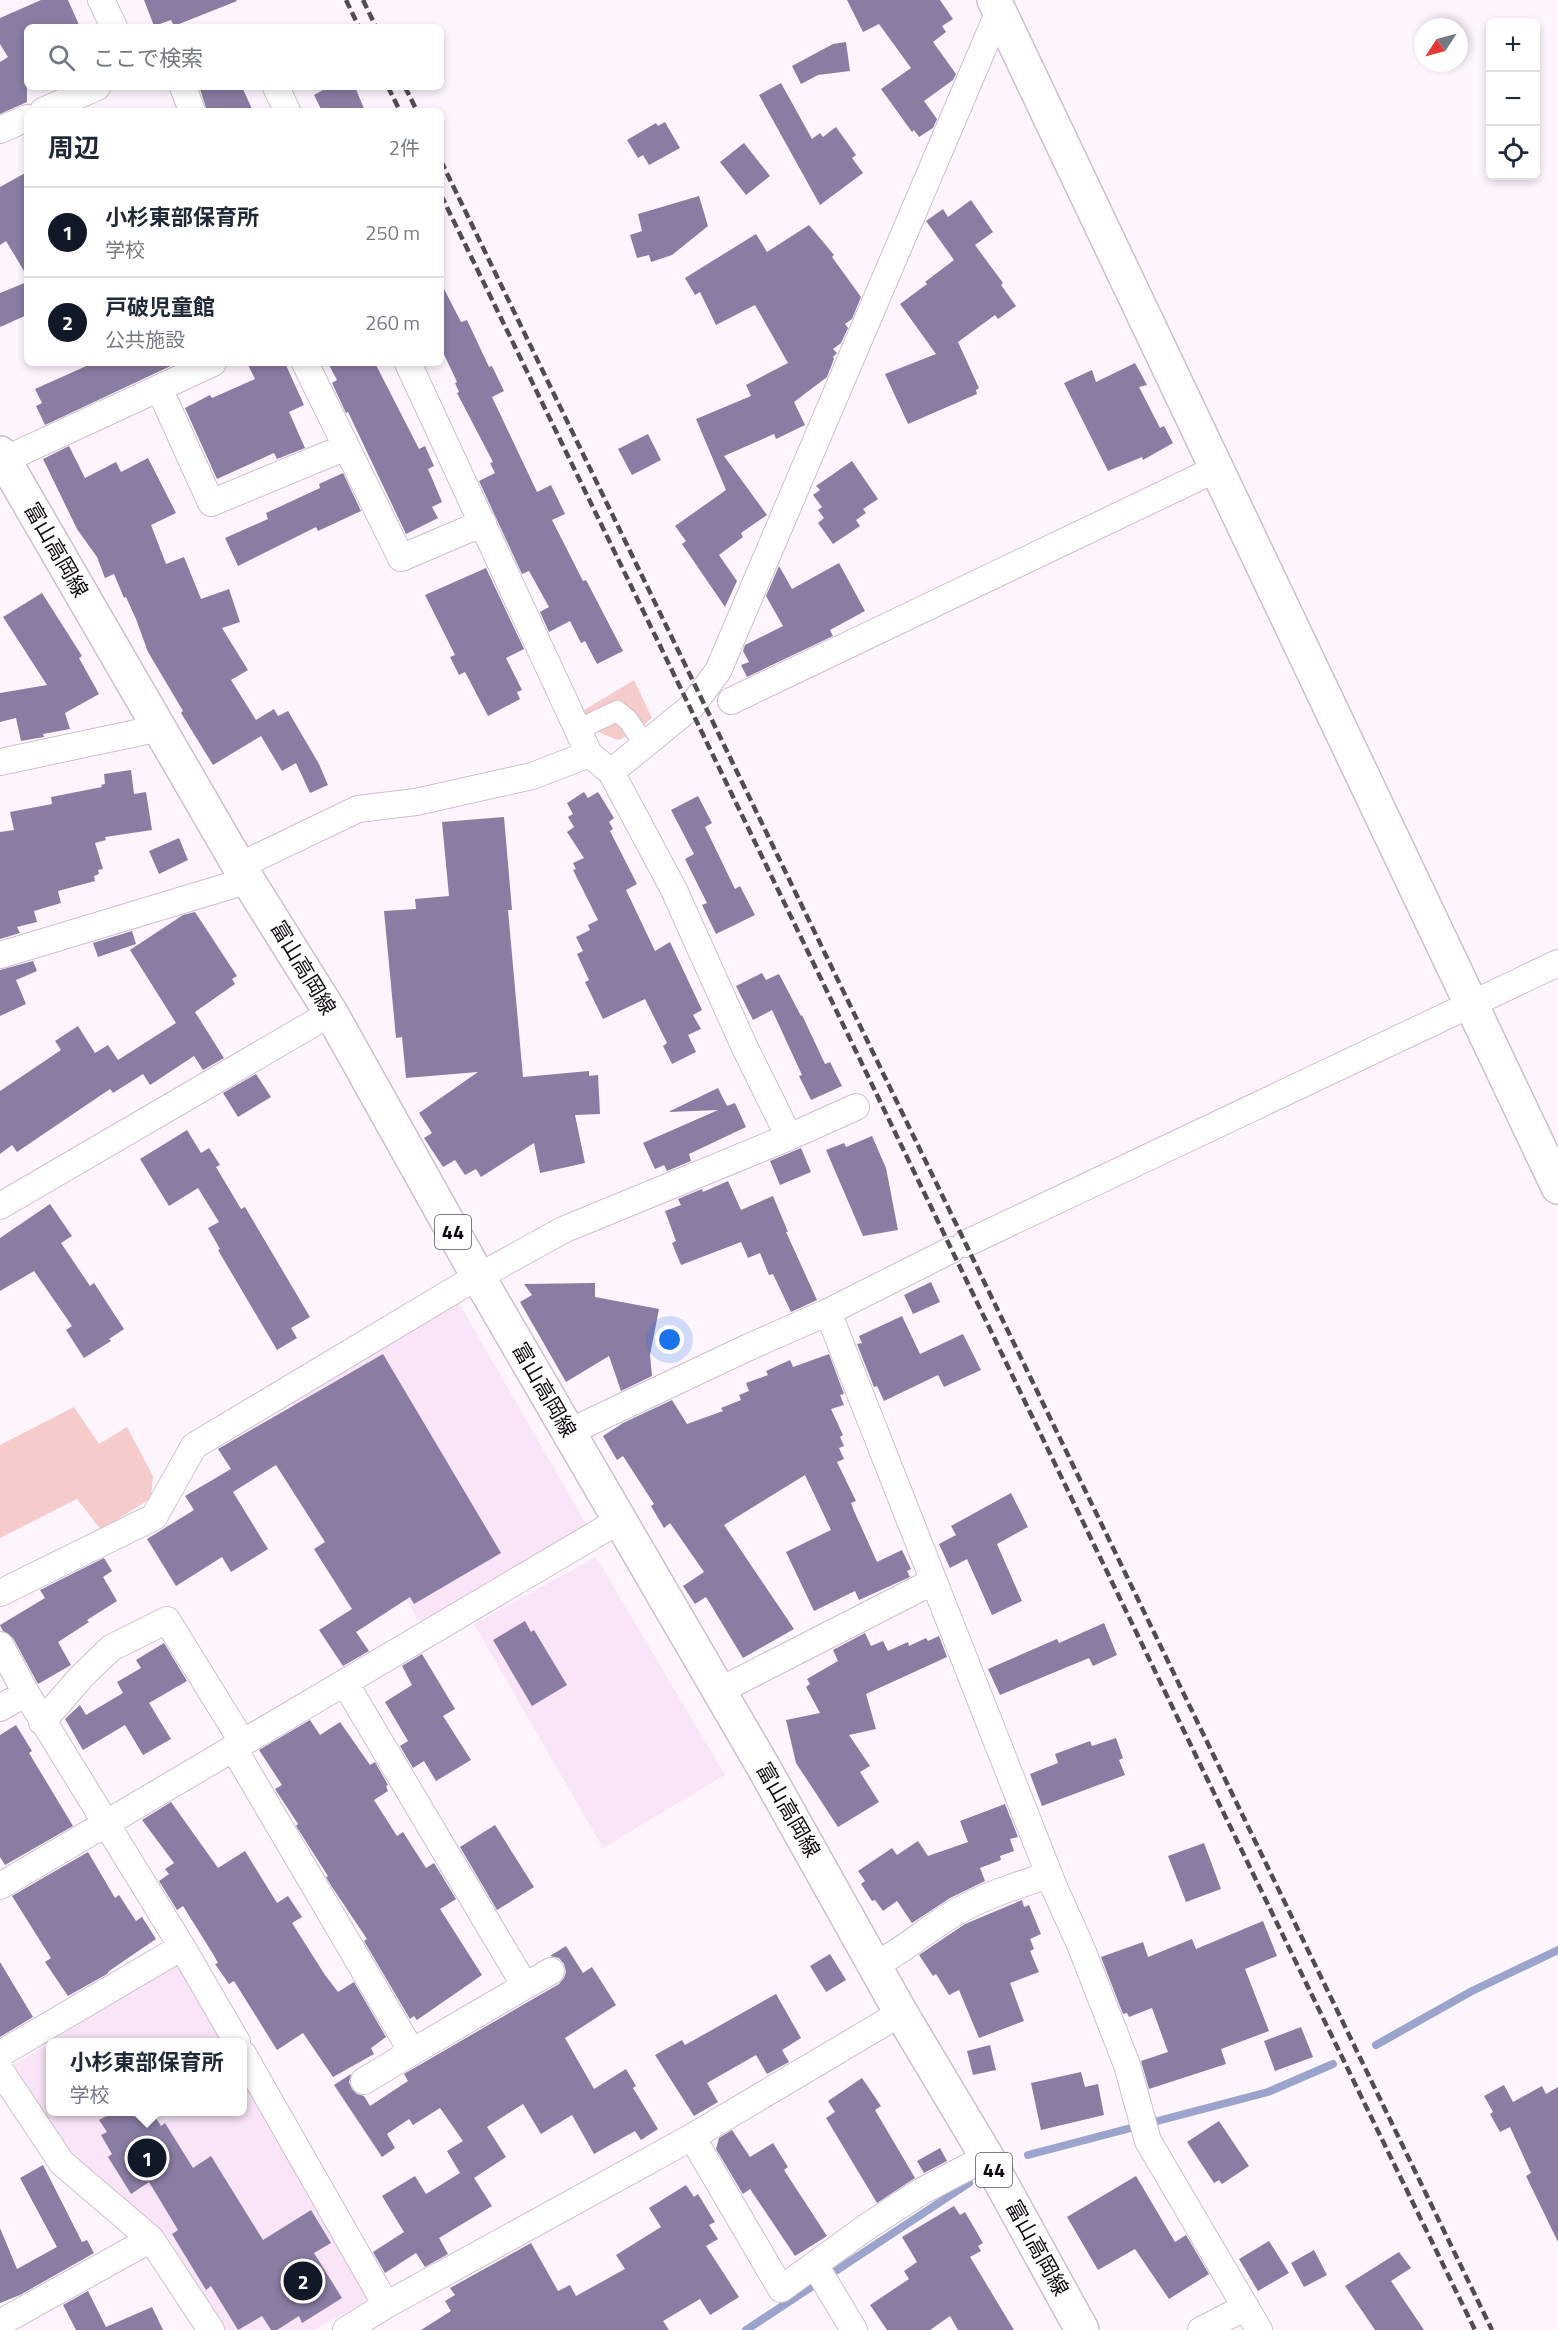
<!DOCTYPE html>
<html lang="ja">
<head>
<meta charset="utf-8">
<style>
  :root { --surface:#fff; --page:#f6f6f7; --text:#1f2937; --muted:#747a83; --line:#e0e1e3; --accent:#111827 }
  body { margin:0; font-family:"Titillium Web","Noto Sans JP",sans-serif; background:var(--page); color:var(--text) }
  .controls { position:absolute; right:18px; top:18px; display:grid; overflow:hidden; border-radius:9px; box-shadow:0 3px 9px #0003 }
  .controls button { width:54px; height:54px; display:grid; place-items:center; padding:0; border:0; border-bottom:2px solid var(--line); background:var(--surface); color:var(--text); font:30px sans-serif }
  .compass { position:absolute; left:1414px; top:18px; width:54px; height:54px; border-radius:50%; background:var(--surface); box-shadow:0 3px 9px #0003; rotate:234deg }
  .you { position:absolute; left:670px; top:1340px; width:21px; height:21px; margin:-15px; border:4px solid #fff; border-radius:50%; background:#1a73e8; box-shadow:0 0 0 9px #1a73e833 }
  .badge { display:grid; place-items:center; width:39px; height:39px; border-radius:50%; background:var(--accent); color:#fff; font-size:20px; font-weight:700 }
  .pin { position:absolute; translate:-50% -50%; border:3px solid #fff; box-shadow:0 2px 6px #0006 }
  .popup { position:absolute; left:46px; top:2038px; width:201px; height:78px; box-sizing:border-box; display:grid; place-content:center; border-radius:9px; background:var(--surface); filter:drop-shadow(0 2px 4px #0005); font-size:20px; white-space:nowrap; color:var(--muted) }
  .popup b { font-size:22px; color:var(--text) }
  .popup::after { content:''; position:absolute; left:50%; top:100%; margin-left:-12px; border:12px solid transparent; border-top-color:var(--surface) }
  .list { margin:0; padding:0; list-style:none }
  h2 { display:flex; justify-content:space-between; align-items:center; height:78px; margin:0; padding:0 24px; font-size:26px }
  h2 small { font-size:20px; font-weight:400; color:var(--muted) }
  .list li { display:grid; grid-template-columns:39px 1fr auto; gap:18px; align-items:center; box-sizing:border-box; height:90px; padding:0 24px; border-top:2px solid var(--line) }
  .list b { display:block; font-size:22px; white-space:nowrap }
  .list p { margin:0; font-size:20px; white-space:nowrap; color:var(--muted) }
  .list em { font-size:20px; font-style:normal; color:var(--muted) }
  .icon { flex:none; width:33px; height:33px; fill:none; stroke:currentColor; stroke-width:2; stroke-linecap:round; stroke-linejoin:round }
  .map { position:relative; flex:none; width:1558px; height:2330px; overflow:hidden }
  .search { position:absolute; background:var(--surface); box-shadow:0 3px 9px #0003; left:24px; top:24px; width:420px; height:66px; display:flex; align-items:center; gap:15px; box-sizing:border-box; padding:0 21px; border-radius:9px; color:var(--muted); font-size:22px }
  .panel { position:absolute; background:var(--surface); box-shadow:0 3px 9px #0003; left:24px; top:108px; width:420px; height:258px; border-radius:9px }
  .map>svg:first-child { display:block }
  .built { fill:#f9e4f8 }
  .green { fill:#f6cccb }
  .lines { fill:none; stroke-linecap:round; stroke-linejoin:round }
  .stream { stroke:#9aa4cd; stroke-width:8 }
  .building { fill:#8a7ca3 }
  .pedestrian-casing { stroke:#cebfce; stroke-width:22 }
  .minor-casing { stroke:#cebfce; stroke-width:28 }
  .tertiary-casing { stroke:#cebfce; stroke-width:36 }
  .primary-casing { stroke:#cebfce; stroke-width:36 }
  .pedestrian { stroke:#fff; stroke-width:20 }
  .minor { stroke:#fff; stroke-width:26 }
  .tertiary { stroke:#fff; stroke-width:33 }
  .primary { stroke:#fff; stroke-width:33 }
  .rail { stroke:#524c52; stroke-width:4.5; stroke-dasharray:9 4.5; stroke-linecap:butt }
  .labels { text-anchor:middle; stroke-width:5; stroke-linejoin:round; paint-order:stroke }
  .shield { fill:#fff; stroke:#575457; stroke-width:1.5 }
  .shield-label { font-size:20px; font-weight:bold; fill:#0f0a0f }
  .street-label { font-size:21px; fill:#0f0a0f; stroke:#fff }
</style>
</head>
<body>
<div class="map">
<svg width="1558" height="2330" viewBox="0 0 1558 2330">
  <rect width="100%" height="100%" fill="#fef5fe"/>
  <path class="built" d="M456,1298L589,1529L419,1622L288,1399Z
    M596,1557L725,1775L603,1848L474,1624Z
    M178,1966L223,2042H51V2112H243V2077L372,2298L314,2330H222L165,2233L66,2157L14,2065L169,1967Z"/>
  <path class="green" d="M634,680L652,718L636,731L619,740C598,733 593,731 584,710Z
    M74,1407L99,1444L127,1427L153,1476L151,1498L101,1530L77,1499L0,1538V1445Z"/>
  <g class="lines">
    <path class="stream" d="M1376,2045L1472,1991L1558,1950
      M1028,2155L1268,2092L1333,2064
      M746,2330L969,2183"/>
  </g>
  <path class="building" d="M41,0H68L80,27H27V102L0,114V62L8,57L0,44V18Z
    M144,0H236L237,1L174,26L171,20L154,26Z
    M847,0H940L953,19L942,26L946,32L933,42L956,74L953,80L924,101L937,119L933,128L919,137L914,130L912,132L881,89L911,68L879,24L863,32Z
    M846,42L850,71L818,75L801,84L792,66L833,44Z
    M781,83L812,139L820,133L823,137L836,127L856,155L852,158L863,173L820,205L759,95Z
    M205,87H242L253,111H207L200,89Z
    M328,87H355L365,111H322L314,95Z
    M665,122L680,148L649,165L643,155L638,158L627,140L656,123L658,126Z
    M744,143L770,176L746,195L720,162Z
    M27,172V276L6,241L0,245V187Z
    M699,196L708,226L672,255L651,262L649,255L637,258L630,235L642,231L638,214Z
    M971,200L993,232L975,245L1003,283L1001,285L1016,306L998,319L995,315L958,342L979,388L976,390L977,394L908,424L885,374L936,354L900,304L927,284L925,282L954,260L926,221L943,209L948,217Z
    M809,225L834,255L832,257L861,297L852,319L845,324L848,328L841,343L833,349L837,353L833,357L834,359L827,377L794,402L805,425L776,439L774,434L724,456L767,515L741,533L743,537L719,555L737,581L725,607L682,544L686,541L675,526L726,490L696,419L751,396L746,385L788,363L755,305L716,325L700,292L695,295L685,278L756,234L767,252Z
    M27,282V315L0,327V293Z
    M441,283L461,322L467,320L489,367L492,366L504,391L492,397L537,492L551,485L565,514L552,520L583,581L586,580L623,651L597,664L585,641L581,643L570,621L549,632L540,612L549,607L529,571L522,574L479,481L495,473L490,463L493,462L457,393L459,392L455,383L457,382L441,348Z
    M93,363H177L45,425L36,406L42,403L35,389Z
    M247,363H285L304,405L289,412L305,448L277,459L274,453L217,479L185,408L210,395L212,398L255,379Z
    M328,363H375L419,449L425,446L434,466L428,469L442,502L432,507L438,518L406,534L348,412L346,413L332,383L337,380Z
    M1135,363L1147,385L1139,387L1160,428L1164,426L1173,443L1143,460L1142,457L1108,471L1064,383L1092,370L1096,382Z
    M648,434L661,460L632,475L618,449Z
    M69,446L85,478L116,462L121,472L148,458L176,513L151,525L166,564L184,557L201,599L229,589L240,622L222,628L248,670L231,680L256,720L274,709L278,716L288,711L319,764L328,785L310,793L296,763L282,771L261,736L213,765L181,713L183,711L148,652L136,619L126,597L124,598L114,574L105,578L97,557L77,529L43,459Z
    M852,461L878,499L863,509L866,513L856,520L860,526L833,544L818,523L824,518L818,510L822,507L813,495L820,490L816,486Z
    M343,473L361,511L318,531L316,527L238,566L225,538L268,519L266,513L320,488L319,484Z
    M839,563L865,611L830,630L833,636L747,677L741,665L749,662L743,651L745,645L783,626L766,596L779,566L792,589Z
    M486,568L524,649L506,658L522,690L517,692L520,699L488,716L465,672L459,675L450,657L455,655L425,595Z
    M42,593L82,656L79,658L99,694L65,713L70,729L43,734L44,737L21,741L16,718L0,722V693L47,685L3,617Z
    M131,770L134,794L146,792L152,830L105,837L106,840L95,843L103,869L98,870L99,874L94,876L95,881L58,891L61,903L34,911L37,922L17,927L20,933L0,939V832L14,830L10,812L52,804L51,797L102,787L101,785L105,784L104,774Z
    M584,792L588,798L598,792L614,818L609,822L613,829L610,831L637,884L626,890L655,951L670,942L702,1010L693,1015L701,1029L688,1035L696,1052L672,1064L663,1046L667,1043L645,999L603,1019L585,982L589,980L577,954L583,951L576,937L590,930L588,925L598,920L573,870L576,869L573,863L584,858L567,832L574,827L568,817L573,814L567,803Z
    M698,796L712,823L705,827L735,889L740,886L755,915L716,934L702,905L707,903L685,859L694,854L671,810Z
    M504,817L512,910H508L523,1077L589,1071V1076L598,1075L600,1114L575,1115L585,1163L540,1173L534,1143L481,1177L476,1169L465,1175L455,1160L443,1167L424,1138L432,1133L419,1113L478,1072L406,1078L402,1037L396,1038L384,911L416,909L415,899L449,896L442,822Z
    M179,838L188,860L159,874L149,851Z
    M195,912L237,976L232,979L235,984L195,1012L224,1058L203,1070L194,1056L150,1085L143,1074L113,1093L110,1089L17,1152L12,1145L0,1154V1091L61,1050L55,1041L78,1026L95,1053L108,1045L118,1060L176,1023L130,950L183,915Z
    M132,931L136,944L98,957L93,943Z
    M33,961L37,971L16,980L26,1004L0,1016V970Z
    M762,973L766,980L779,974L801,1016L802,1015L825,1064L830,1062L842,1086L811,1100L799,1076L802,1075L772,1010L753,1020L736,986Z
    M256,1074L271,1097L238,1117L223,1093Z
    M718,1088L727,1106L735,1103L746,1127L689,1154L691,1161L667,1171L664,1165L655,1169L643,1143L718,1110L668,1112Z
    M187,1130L201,1153L209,1148L220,1165L216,1167L241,1209L245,1207L310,1317L291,1328L297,1338L277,1350L218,1250L220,1249L208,1228L219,1222L198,1188L169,1206L140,1159Z
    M872,1136L886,1168L898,1230L863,1236L826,1150L844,1143L846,1147Z
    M801,1148L811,1172L780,1185L770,1161Z
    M728,1181L741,1210L773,1196L788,1232H786L817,1300L791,1312L773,1274L769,1275L760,1253L748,1258L741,1242L681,1265L672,1243L676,1241L665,1211L681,1205L678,1199L702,1189L703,1192Z
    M50,1204L72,1236L61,1243L90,1286L94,1283L124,1329L109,1339L111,1341L84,1358L66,1330L72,1326L34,1271L0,1291V1238Z
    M931,1282L940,1302L913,1314L904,1295Z
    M595,1283V1297L659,1309L650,1355L652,1376L621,1391L609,1356L566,1382L520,1302L532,1295L524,1284Z
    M902,1316L920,1354L963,1334L981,1370L944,1387L938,1375L884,1401L877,1386L874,1387L857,1344L862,1343L859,1336Z
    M383,1354L501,1553L414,1604L410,1597L356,1632L369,1651L343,1666L319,1630L352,1609L314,1549L325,1542L276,1465L233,1492L268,1549L231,1572L222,1557L176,1586L147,1539L194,1510L185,1496L231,1469L218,1449Z
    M829,1354L844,1394L840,1395L844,1405L831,1409L843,1435L840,1437L844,1446L839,1448L844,1459L837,1462L856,1501L851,1503L854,1511L877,1562L902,1550L911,1569L907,1571L910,1577L859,1600L855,1591L814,1611L786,1552L831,1530L805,1475L724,1525L794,1629L743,1658L706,1597L695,1604L683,1586L704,1572L670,1523L664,1528L651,1506L654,1504L623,1456L617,1460L603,1436L623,1423L672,1400L687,1424L723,1411L721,1408L741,1400L739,1395L749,1391L746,1383L768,1375L766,1371L790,1360L793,1367Z
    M1011,1493L1028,1527L997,1544L1022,1601L992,1615L967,1559L950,1568L939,1544L956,1535L951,1526Z
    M104,1558L112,1571L103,1577L117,1601L87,1620L89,1622L58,1642L71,1665L38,1684L13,1638L3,1631L0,1625L45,1598L40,1590Z
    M525,1621L531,1632L534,1630L567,1685L532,1706L493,1640Z
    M1104,1623L1117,1655L1093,1666L1089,1658L1000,1695L988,1669L1057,1639L1059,1643Z
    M865,1633L871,1646L883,1641L888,1651L908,1642L909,1646L926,1638L928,1641L939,1636L947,1657L866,1694L876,1729L849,1735L870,1766L860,1772L879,1802L838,1827L796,1763L786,1720L820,1713L806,1687L810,1684L807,1679L838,1661L833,1650Z
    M164,1643L187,1681L149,1703L171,1739L143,1755L125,1725L83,1750L65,1719L80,1705L86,1715L123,1693L117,1682L141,1668L136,1660Z
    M422,1654L455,1709L443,1716L471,1760L436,1781L424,1761L413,1768L400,1746L408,1741L385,1702L412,1685L402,1666Z
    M310,1720L320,1735L340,1722L370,1765L375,1762L388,1785L386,1786L388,1791L374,1800L397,1836L403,1832L426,1868L434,1863L456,1899L440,1909L482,1975L417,2020L414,2016L410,2019L364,1941L367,1939L332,1887L326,1877L328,1876L296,1826L298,1824L275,1789L282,1785L259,1750Z
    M16,1725L32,1751L29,1753L73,1826L5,1865L0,1857V1735Z
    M1116,1738L1123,1758L1119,1760L1125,1775L1042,1806L1030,1774L1058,1763L1055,1754L1090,1741L1092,1746Z
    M171,1802L218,1868L245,1851L277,1903L288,1896L302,1917L292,1923L325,1975L338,1992L354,1982L386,2037L371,2048L374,2054L333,2077L303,2033L277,2050L234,1981L229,1984L215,1964L218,1963L213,1954L183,1906L177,1910L159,1881L169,1874L165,1869L174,1863L142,1820Z
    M1005,1804L1018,1837L1010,1839L1014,1851L1000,1856L1001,1860L980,1868L985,1881L950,1898L912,1923L897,1901L883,1911L875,1900L872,1901L861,1884L865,1881L858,1871L892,1848L897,1855L918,1841L928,1856L968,1842L960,1821Z
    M495,1825L534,1887L497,1910L460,1847Z
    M1204,1843L1221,1889L1186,1902L1168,1856Z
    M88,1852L115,1898L119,1895L136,1921L142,1917L156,1939L109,1971L107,1974L68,1996L45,1962L51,1958L12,1896Z
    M1022,1900L1024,1907L1029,1905L1041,1934L1030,1939L1034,1949L1030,1951L1039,1972L1010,1983L1024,2021L979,2038L959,1990L949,1995L936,1974L933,1976L919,1955L965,1924Z
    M1263,1921L1277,1956L1245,1969L1269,2031L1221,2049L1226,2064L1149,2089L1141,2061L1168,2052L1152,2008L1129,2017L1127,2013L1123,2014L1101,1957L1143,1942L1148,1957L1192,1939L1196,1949Z
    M566,1946L583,1973L592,1967L616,2005L565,2038L594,2089L626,2069L636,2086L633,2088L658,2129L641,2140L635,2131L594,2154L572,2115L541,2134L523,2104L487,2127L506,2157L474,2178L492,2206L439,2238L448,2254L425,2267L416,2253L385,2273L373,2252L404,2232L382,2196L415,2176L426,2194L460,2173L447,2151L463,2141L440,2108L413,2125L409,2119L387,2134L395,2148L382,2157L334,2085L351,2074L349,2082L352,2089L357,2094L364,2096L370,2106L408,2081L404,2074L559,1984L564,1978L566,1972L564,1964L559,1958L550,1956Z
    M830,1954L846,1980L826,1992L810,1966Z
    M0,1962L33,2017L0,2037Z
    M776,1994L801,2038L782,2050L789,2062L767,2074L756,2055L707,2083L718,2102L694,2116L655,2055L682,2040L685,2045Z
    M1301,2027L1313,2057L1275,2071L1264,2041Z
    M990,2045L996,2070L973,2075L967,2051Z
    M1081,2072L1085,2087L1098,2084L1104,2115L1041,2130L1031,2083Z
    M862,2078L881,2106L875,2110L915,2178L877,2203L826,2118L835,2112L828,2101Z
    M1504,2085L1513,2102L1542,2086L1546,2094L1558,2087V2242L1526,2176L1531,2173L1510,2127L1500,2132L1490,2114L1493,2112L1484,2096Z
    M114,2112H152L161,2126L165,2123L193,2168L211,2156L263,2240L311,2210L331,2243L314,2253L342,2298L302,2323L299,2316L277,2330H271L262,2316L238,2330L211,2286L206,2290L172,2234L178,2230L149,2182L131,2194L108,2157L112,2154L101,2135L107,2132L99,2120Z
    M1219,2121L1249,2166L1222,2184L1219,2180L1214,2183L1187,2142Z
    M732,2130L750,2157L773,2143L788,2167L784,2170L827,2236L795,2256L750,2189L743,2194L716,2149L719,2138Z
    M940,2148L947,2161L924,2173L917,2161Z
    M43,2165L82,2242L87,2240L94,2253L20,2295L0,2303V2228L17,2269L57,2247L20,2178Z
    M1136,2176L1175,2242L1186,2235L1209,2274L1169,2299L1135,2249L1098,2270L1067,2217Z
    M686,2185L694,2197L698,2194L715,2222L709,2225L718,2239L706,2246L739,2297L710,2315L700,2299L663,2321L669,2330H421L451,2311L445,2301L455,2295L450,2288L531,2243L558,2291L570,2285L576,2296L625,2269L616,2255L661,2227L649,2208Z
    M954,2206L960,2215L965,2212L983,2243L978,2246L981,2251L970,2257L1014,2330H958L950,2316L930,2330H887L870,2305L909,2279L904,2271L917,2262L902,2237Z
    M1269,2241L1289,2273L1258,2291L1239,2259Z
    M1314,2250L1327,2275L1304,2287L1291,2263Z
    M1399,2252L1411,2268L1391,2281L1424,2330H1375L1345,2286Z
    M88,2291L106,2327L152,2307L163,2330H76L63,2305Z"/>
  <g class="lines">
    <g class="pedestrian-casing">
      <path id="pedestrian" d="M579,729L617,711L628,720L645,745"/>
    </g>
    <g class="minor-casing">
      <path id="minor" d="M101,0L114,27
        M183,87L192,111
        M276,87L287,111
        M43,111L97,87
        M0,130L27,118
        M305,363L401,558L483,523
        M408,363L589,754
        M159,388L211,503L346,447
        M4,460L213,363
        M731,701L1216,469
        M0,762L160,728
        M611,772L691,707L718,671L999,11
        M0,955L249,880
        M789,1137L856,1107
        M0,1206L331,1013
        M965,1244L1558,963
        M828,1312L951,1250
        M569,1432L749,1347L828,1312L1054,1887L1081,1947L1127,2065L1148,2141L1259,2330
        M0,1593L154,1517L194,1446L458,1288L563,1230L789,1137L745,1048L674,890L611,772L589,754L532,776L416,802L358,809L239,866
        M0,1645L26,1693
        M719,1691L934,1581
        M0,1708L26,1693L182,1947L0,2054
        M42,1722L82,1676L111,1648L167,1620L243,1743
        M234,1749L412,2052L525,1986L345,1683
        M0,1886L620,1520
        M182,1947L237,2042
        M875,1965C905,1950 929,1927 958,1911C986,1895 1018,1885 1049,1875
        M525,1986L551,1971
        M243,2054L386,2305
        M0,2070L62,2163L151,2239L211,2330
        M364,2081L412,2052
        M692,2137L781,2289L868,2226L922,2191L987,2157
        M815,2265L854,2330
        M0,2323L151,2239
        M346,2330L386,2305L692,2137L901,2013
        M1201,2330L1246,2307"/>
    </g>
    <g class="tertiary-casing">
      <path id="tertiary" d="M994,0L1558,1187"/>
    </g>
    <g class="primary-casing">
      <path id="primary" d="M0,453L239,866L331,1013L479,1278L764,1768L901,2013L987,2157L1082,2330"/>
    </g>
    <use href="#pedestrian" class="pedestrian"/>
    <use href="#minor" class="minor"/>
    <use href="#tertiary" class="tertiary"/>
    <use href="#primary" class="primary"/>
    <path class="rail" d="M346,0L359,27
      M363,0L376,27
      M388,87L400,111
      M405,87L417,111
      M441,161L1492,2330
      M441,195C788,906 1128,1620 1475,2330"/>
  </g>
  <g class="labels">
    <g class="shield">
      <rect x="435" y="1215" width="36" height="34" rx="4.5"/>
      <rect x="976" y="2153" width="36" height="34" rx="4.5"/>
    </g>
    <g class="shield-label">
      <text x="453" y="1239">44</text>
      <text x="994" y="2177">44</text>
    </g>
    <g class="street-label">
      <text transform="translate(56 550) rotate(60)" y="7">富山高岡線</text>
      <text transform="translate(303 968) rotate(59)" y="7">富山高岡線</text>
      <text transform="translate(544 1390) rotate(60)" y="7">富山高岡線</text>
      <text transform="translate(788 1810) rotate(60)" y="7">富山高岡線</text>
      <text transform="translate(1037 2248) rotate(61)" y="7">富山高岡線</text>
    </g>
  </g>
</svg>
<div class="controls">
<button>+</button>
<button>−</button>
<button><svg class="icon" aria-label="locate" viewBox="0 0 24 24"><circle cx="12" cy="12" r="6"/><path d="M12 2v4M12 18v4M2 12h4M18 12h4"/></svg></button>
</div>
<svg class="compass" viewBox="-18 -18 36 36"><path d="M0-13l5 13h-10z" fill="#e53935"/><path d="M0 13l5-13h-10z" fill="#747a83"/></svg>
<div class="you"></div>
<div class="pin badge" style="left:147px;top:2158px">1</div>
<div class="popup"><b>小杉東部保育所</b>学校</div>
<div class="pin badge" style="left:303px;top:2281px">2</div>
<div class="search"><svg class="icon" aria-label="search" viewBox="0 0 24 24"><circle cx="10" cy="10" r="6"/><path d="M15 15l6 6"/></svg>ここで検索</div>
<section class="panel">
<h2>周辺<small>2件</small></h2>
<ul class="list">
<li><span class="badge">1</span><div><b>小杉東部保育所</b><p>学校</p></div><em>250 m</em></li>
<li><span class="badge">2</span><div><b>戸破児童館</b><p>公共施設</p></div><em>260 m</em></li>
</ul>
</section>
</div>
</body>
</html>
